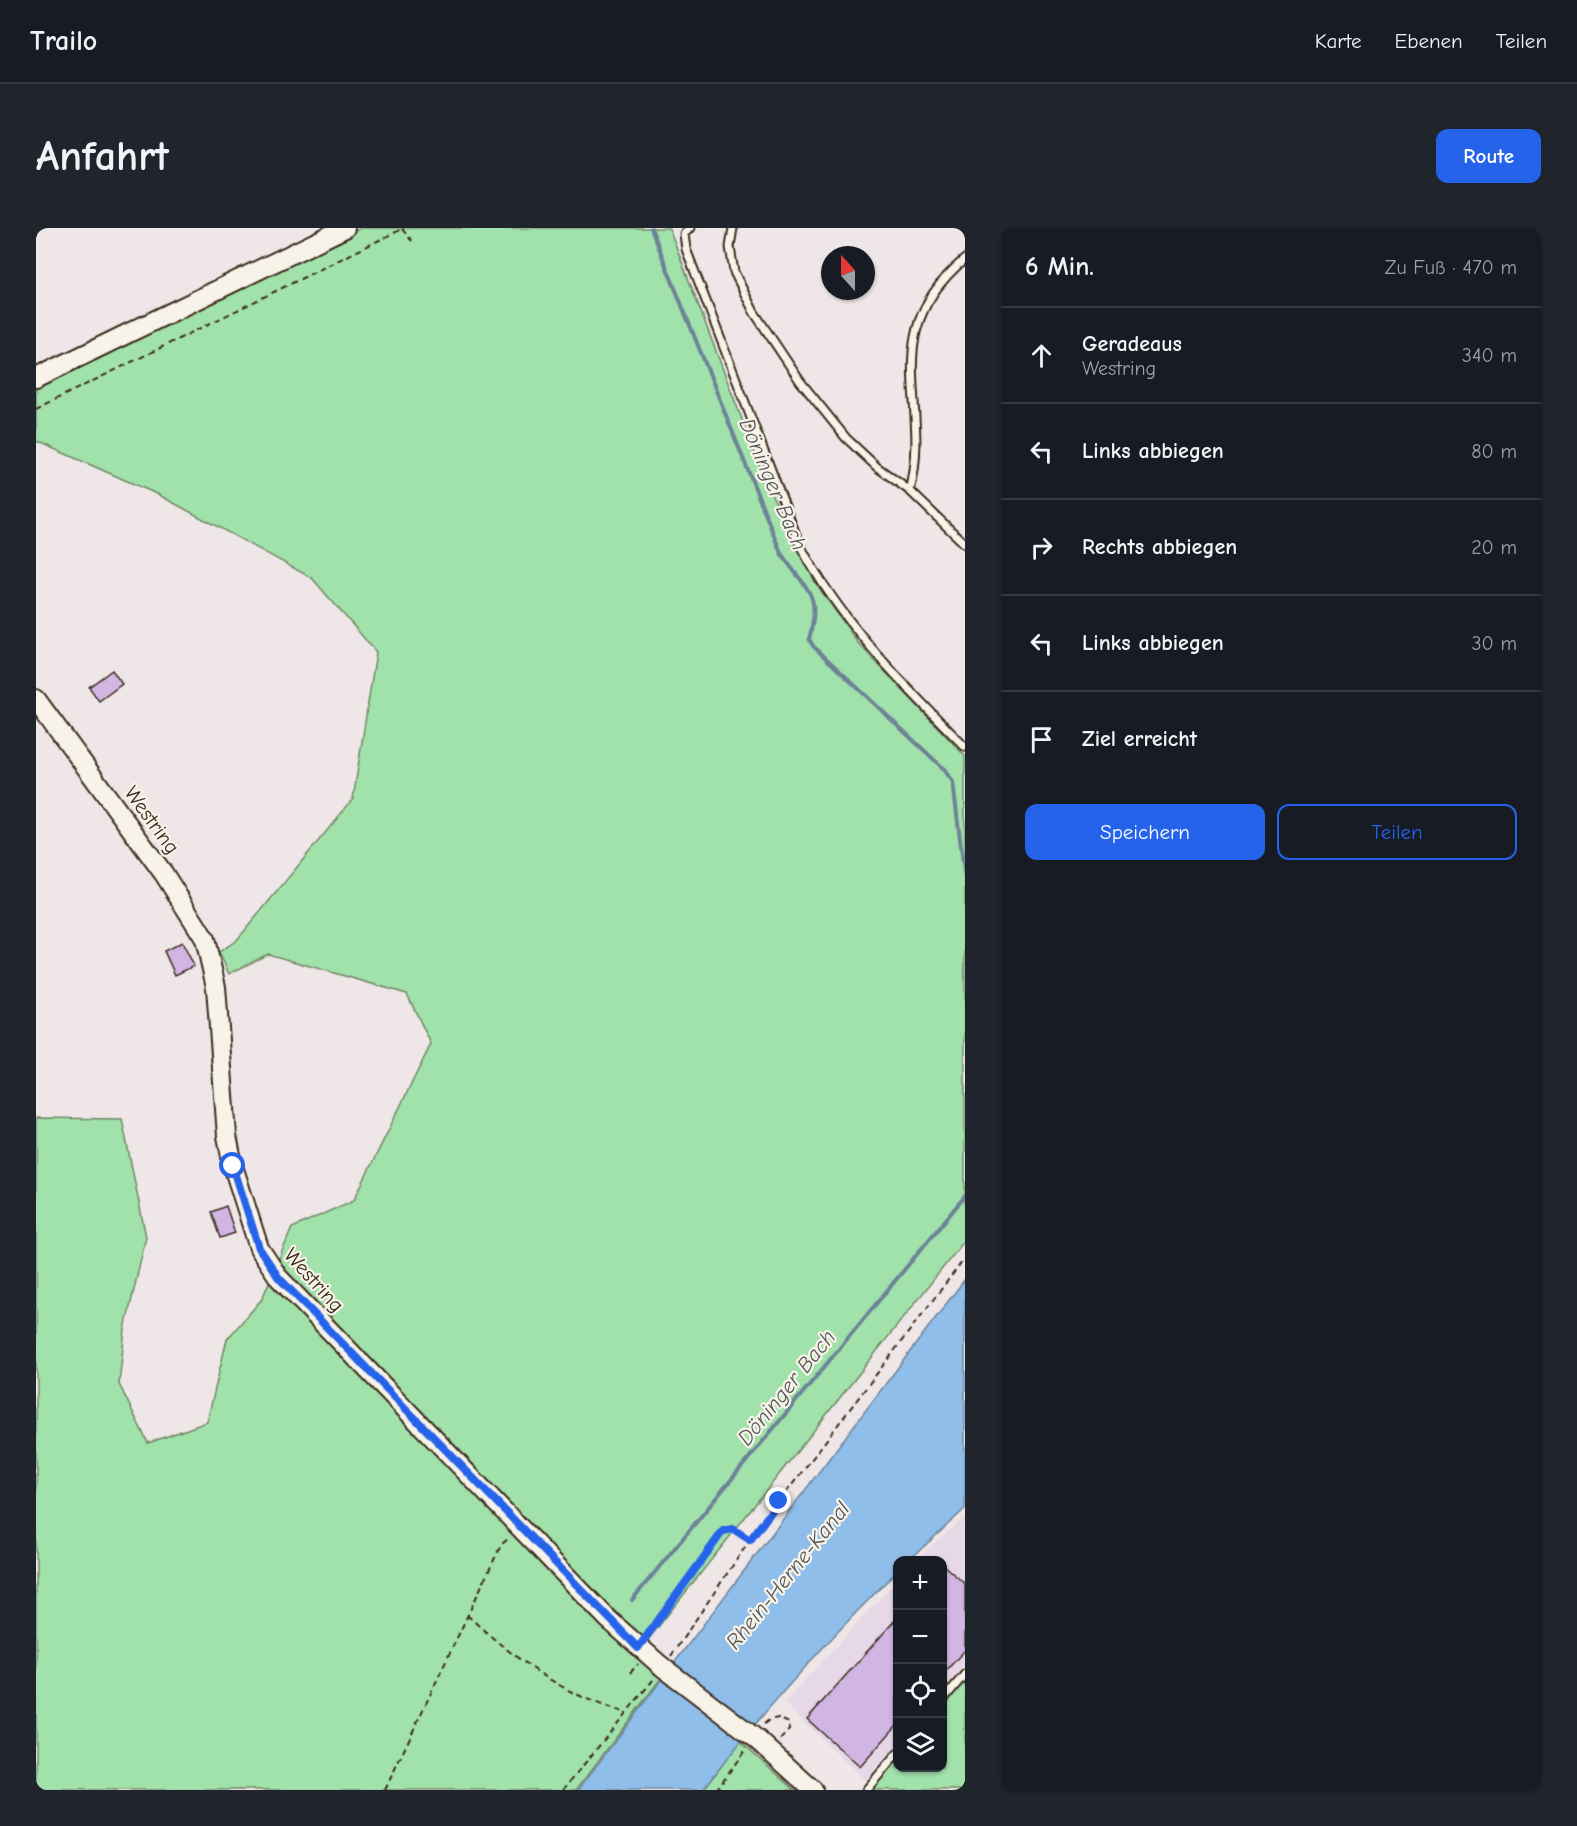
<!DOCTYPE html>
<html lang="de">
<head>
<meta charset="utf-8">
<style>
  :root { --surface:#171b24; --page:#20242c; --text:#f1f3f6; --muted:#9ea1a6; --line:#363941; --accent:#2563eb }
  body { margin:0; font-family:"Comic Neue",sans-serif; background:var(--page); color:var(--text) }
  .controls { position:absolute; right:18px; bottom:18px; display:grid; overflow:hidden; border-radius:12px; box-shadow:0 2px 4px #0004 }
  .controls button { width:54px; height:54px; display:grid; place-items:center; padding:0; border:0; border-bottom:2px solid var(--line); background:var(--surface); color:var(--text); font:30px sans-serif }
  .compass { position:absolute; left:785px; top:18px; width:54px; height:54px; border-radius:50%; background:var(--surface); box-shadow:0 2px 4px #0004; rotate:339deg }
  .stop { position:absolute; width:18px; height:18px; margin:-14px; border:4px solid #2563eb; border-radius:50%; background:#fff }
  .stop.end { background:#2563eb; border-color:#fff; box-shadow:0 2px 6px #0008 }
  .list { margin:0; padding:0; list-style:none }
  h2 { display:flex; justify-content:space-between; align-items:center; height:78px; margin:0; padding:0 24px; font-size:26px }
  h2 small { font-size:20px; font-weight:400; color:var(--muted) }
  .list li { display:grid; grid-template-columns:39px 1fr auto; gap:18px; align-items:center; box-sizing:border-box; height:96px; padding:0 24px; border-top:2px solid var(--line) }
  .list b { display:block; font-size:22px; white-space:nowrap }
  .list p { margin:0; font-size:20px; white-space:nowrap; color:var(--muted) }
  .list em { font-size:20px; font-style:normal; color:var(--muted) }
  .actions { display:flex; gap:12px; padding:18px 24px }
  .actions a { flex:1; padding:14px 0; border:2px solid var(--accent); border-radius:12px; text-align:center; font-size:21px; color:var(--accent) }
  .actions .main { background:var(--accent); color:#fff }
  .icon { flex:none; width:33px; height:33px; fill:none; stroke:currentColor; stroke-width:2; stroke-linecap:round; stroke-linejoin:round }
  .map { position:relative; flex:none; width:929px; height:1562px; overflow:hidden; border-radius:12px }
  header { display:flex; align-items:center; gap:36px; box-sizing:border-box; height:84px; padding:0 30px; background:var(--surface); border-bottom:2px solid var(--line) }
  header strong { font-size:28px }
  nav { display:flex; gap:33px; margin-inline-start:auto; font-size:21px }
  .intro { display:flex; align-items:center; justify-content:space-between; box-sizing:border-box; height:144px; padding:0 36px }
  h1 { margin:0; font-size:42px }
  .button { padding:15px 27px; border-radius:12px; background:var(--accent); color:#fff; font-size:21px; font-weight:700 }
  main { display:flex; gap:36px; padding:0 36px }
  aside { flex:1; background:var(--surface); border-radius:12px; box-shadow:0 2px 4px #0004 }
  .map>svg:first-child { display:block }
  .built { fill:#e6d8e6 }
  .green { fill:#a1e1aa; stroke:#6e8664; stroke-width:1.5 }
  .water { fill:#8fbeea; stroke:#6d8398; stroke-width:1.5 }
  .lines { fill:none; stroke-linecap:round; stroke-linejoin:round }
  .stream { stroke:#6d8398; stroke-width:4 }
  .building { fill:#d1b6e4; stroke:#3b2a1e; stroke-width:1.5 }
  .service-casing { stroke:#3b2a1e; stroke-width:11 }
  .secondary-casing { stroke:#3b2a1e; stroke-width:22 }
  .path { stroke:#3b2a1e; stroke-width:2; stroke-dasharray:6 4.5; stroke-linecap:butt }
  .service { stroke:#f7f3e8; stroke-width:7 }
  .secondary { stroke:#f7f3e8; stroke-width:18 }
  .secondary-bridge-casing { stroke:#3b2a1e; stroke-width:22; stroke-linecap:butt }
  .secondary-bridge { stroke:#f7f3e8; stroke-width:18 }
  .route { stroke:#2563eb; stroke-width:8 }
  .labels { text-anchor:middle; stroke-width:4.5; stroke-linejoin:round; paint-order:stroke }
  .street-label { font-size:21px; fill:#3b2a1e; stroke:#f7f3e8 }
  .water-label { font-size:22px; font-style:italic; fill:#54565b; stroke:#f7f3e8 }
</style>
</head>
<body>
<header>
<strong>Trailo</strong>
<nav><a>Karte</a><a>Ebenen</a><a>Teilen</a></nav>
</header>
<div class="intro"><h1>Anfahrt</h1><a class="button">Route</a></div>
<main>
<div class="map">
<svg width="929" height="1562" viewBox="0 0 929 1562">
  <rect width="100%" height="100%" fill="#efe7e7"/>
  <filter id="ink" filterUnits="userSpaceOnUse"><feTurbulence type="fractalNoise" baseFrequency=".0167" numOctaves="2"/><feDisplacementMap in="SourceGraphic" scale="12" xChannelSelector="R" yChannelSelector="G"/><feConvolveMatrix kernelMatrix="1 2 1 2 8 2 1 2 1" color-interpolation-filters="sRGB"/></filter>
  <g filter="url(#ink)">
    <path class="built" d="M929,1289V1453L907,1479L906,1332H879Z
      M861,1352V1530L836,1559L748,1475Z"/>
    <path class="green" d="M325,0H633L731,257L779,354L822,415L929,528V1012L599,1428L626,1449L540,1562H0V890L86,891L110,1009L89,1101L83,1156L112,1215L171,1194L191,1111L226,1071L256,1000L318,972L395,816L371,766L232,726L193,746L183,724L201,712L317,571L340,424L276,350L123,267L0,213V157Z
      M929,1453V1562H835L861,1530V1540H906L907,1479Z
      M704,1513L759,1562H667Z"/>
    <path class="water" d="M929,1051V1281L873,1332H861V1343C792,1412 726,1483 667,1562H542Z"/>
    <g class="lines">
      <path class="stream" d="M615,0L745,325C770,363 786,363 773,411L777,418L908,541L917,554L929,651
        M596,1372L929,968"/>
    </g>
    <path class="building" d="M76,442L86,456L63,473L53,459Z
      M146,714L158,738L139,747L128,723Z
      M190,978L199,1005L184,1010L175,984Z
      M906,1336L929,1356V1422L906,1447Z
      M861,1390V1497L824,1539L771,1491Z"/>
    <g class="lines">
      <g class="service-casing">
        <path id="service" d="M654,0L648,6L650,21L764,317C806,396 867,456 929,519
          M697,0L694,19L698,44L718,84L764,153L810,210L841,239L874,263C897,175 839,106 929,31
          M874,263L929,316
          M906,1473L929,1446
          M830,1562L861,1526"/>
      </g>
      <g class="secondary-casing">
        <path id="secondary" d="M0,150L309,0
          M0,471L128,646L169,711L180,759L191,908L197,938L223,1020L243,1050L572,1391L624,1437
          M722,1512L777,1562"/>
      </g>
      <path class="path" d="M366,1L376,13
        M0,181L368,0
        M431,1387C476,1429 528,1468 588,1484
        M611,1405L687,1303L697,1301L714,1312
        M635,1428L714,1312L929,1030
        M594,1445L602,1436
        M728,1496L733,1492L742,1490L753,1495V1502L743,1513
        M349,1562L465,1317L473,1310
        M527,1562L617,1452
        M680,1562L710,1521"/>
      <use href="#service" class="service"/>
      <use href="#secondary" class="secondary"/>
      <g class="secondary-bridge-casing">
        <path id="secondary-bridge" d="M624,1437L722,1512"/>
      </g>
      <use href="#secondary-bridge" class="secondary-bridge"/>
    </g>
  </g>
  <g class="lines" filter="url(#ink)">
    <path class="route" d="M197,938L223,1020L243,1050L602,1420L687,1303L697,1301L714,1312L743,1273"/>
  </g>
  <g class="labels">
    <g class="street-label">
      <text transform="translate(116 592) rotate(54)" y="7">Westring</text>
      <text transform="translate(278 1052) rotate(48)" y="7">Westring</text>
    </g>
    <g class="water-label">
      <text transform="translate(738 256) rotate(67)" y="8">Döninger Bach</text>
      <text transform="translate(750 1159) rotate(-51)" y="8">Döninger Bach</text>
      <text transform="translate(751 1347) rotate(-51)" y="8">Rhein-Herne-Kanal</text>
    </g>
  </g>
</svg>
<div class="controls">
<button>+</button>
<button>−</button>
<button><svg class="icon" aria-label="locate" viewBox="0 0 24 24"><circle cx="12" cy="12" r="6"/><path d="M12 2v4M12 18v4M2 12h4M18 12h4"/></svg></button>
<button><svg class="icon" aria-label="layers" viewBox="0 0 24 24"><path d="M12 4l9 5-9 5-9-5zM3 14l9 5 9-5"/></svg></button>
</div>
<svg class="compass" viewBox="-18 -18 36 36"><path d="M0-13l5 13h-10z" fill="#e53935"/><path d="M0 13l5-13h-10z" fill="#9ea1a6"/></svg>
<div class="stop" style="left:197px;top:938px"></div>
<div class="stop end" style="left:743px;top:1273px"></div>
</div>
<aside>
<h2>6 Min.<small>Zu Fuß · 470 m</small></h2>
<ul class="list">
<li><svg class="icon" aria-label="ahead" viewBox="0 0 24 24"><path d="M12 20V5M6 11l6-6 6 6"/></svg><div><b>Geradeaus</b><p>Westring</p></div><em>340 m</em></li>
<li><svg class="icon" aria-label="left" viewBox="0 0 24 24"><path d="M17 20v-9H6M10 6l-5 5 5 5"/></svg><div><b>Links abbiegen</b></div><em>80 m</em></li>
<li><svg class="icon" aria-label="right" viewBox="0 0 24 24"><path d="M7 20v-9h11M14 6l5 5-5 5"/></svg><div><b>Rechts abbiegen</b></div><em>20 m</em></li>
<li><svg class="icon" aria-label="left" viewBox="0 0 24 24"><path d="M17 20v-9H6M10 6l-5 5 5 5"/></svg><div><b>Links abbiegen</b></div><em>30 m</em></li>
<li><svg class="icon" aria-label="arrive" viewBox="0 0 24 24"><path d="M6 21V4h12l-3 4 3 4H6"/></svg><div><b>Ziel erreicht</b></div></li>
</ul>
<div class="actions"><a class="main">Speichern</a><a>Teilen</a></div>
</aside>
</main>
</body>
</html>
